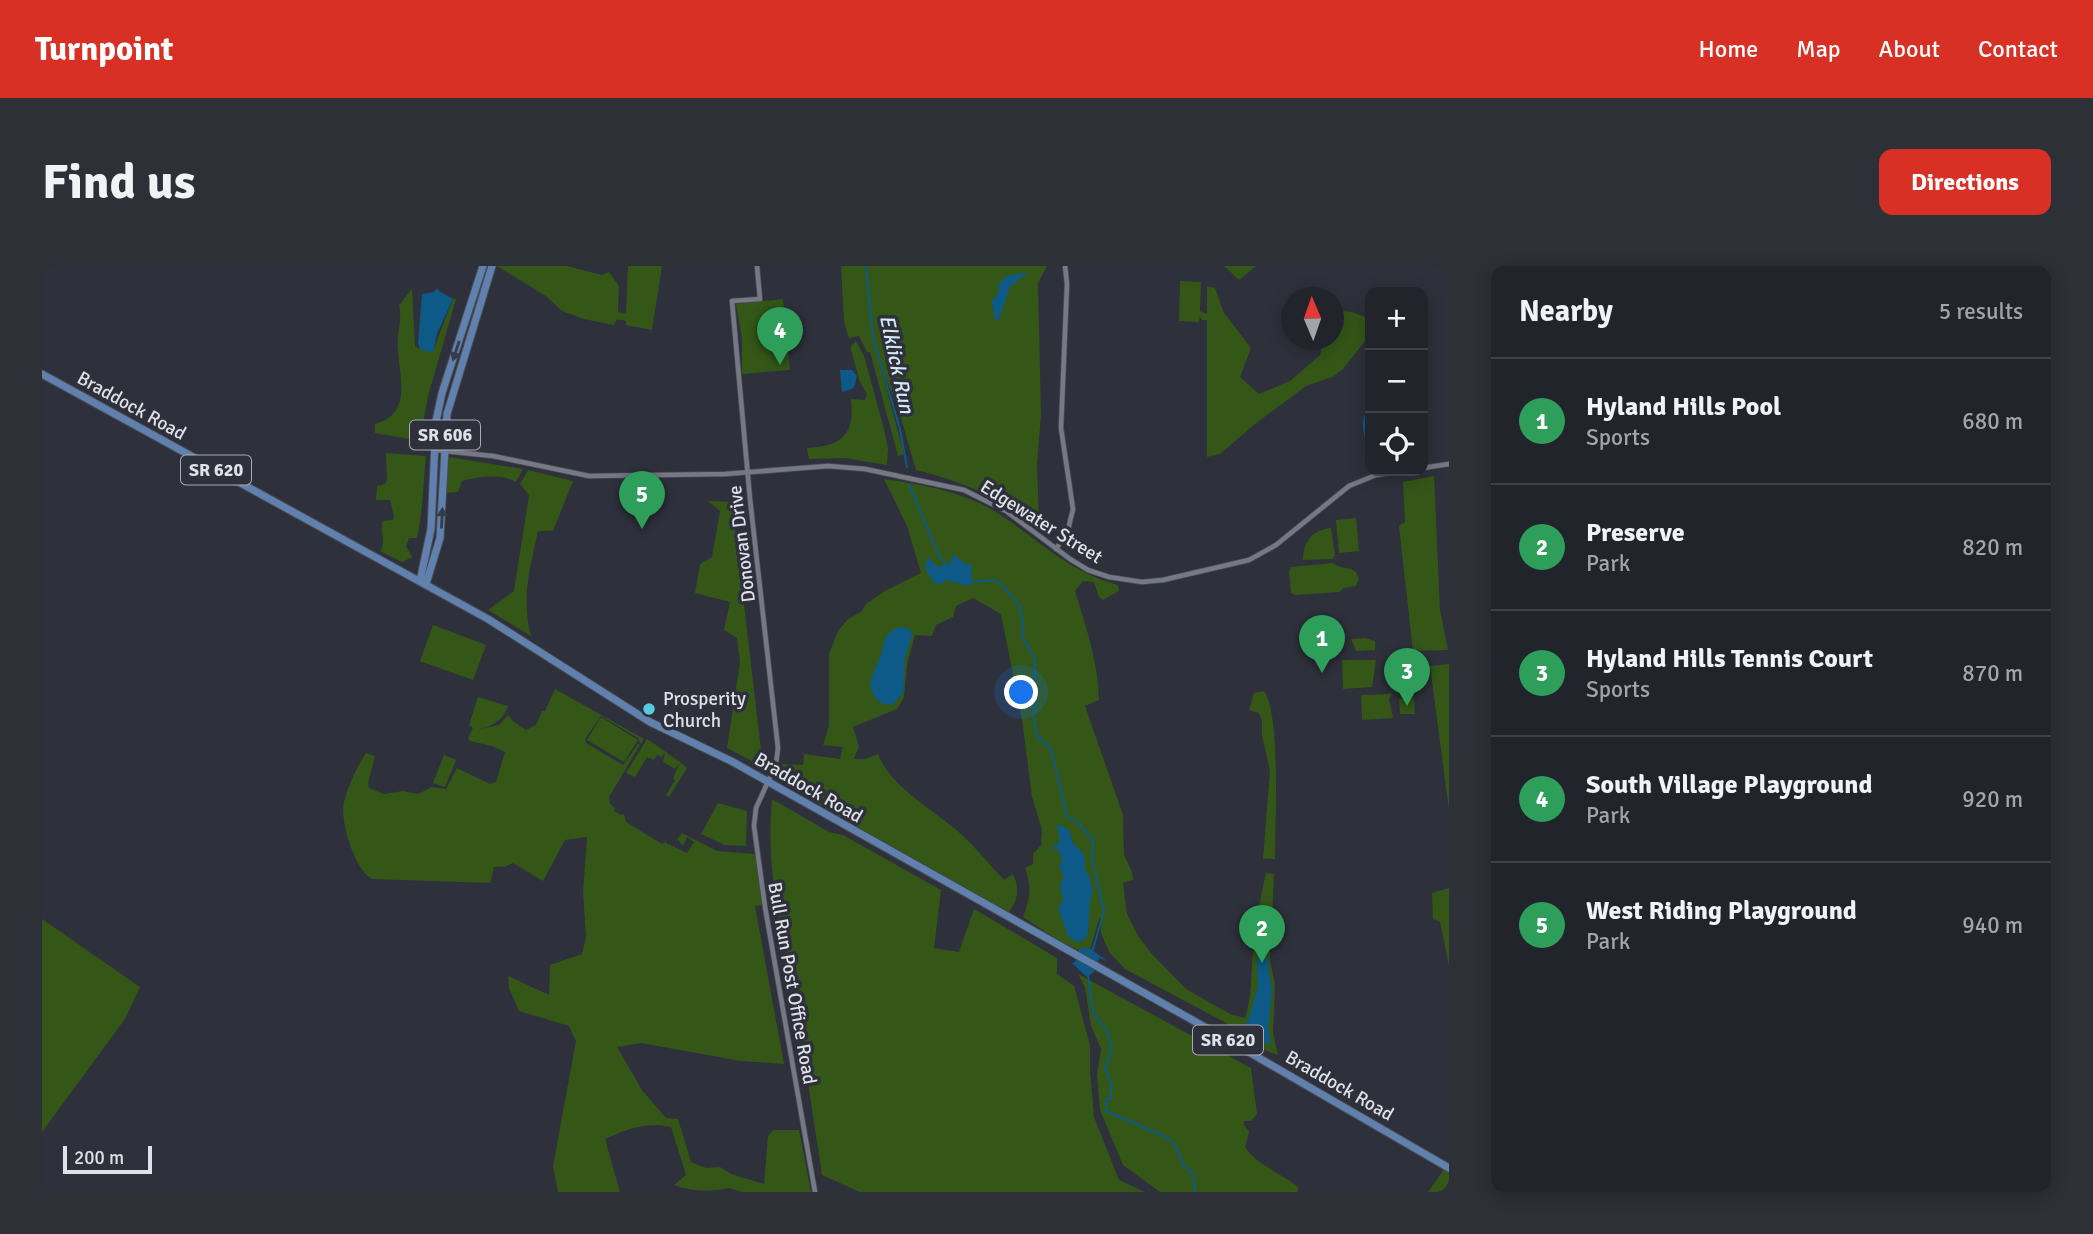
<!DOCTYPE html>
<html lang="en">
<head>
<meta charset="utf-8">
<style>
  :root { --surface:#22242c; --page:#2e3038; --text:#f1f3f6; --muted:#a2a4a9; --line:#3f4148; --accent:#d93025 }
  body { margin:0; font-family:Signika,sans-serif; background:var(--page); color:var(--text) }
  .controls { position:absolute; right:21px; top:21px; display:grid; overflow:hidden; border-radius:14px; box-shadow:0 4px 18px #0003 }
  .controls button { width:63px; height:63px; display:grid; place-items:center; padding:0; border:0; border-bottom:2px solid var(--line); background:var(--surface); color:var(--text); font:35px sans-serif }
  .compass { position:absolute; left:1239px; top:21px; width:63px; height:63px; border-radius:50%; background:var(--surface); box-shadow:0 4px 18px #0003; rotate:358deg }
  .scale { position:absolute; left:21px; bottom:18px; width:89px; box-sizing:border-box; padding-left:7px; border:4px solid #dfe1e8; border-top:0; font-size:19px; line-height:24px; white-space:nowrap; color:#dfe1e8; -webkit-text-stroke:5px #2e303b; paint-order:stroke }
  .you { position:absolute; left:980px; top:427px; width:24px; height:24px; margin:-18px; border:5px solid #fff; border-radius:50%; background:#1a73e8; box-shadow:0 0 0 10px #1a73e833 }
  .badge { display:grid; place-items:center; width:46px; height:46px; border-radius:50%; background:var(--accent); color:#fff; font-size:23px; font-weight:700 }
  .pin { position:absolute; translate:-50% -58px; filter:drop-shadow(0 2px 4px #0008) }
  .pin::after { content:''; position:absolute; top:37px; width:24px; height:21px; background:inherit; clip-path:polygon(0 0,100% 0,50% 100%) }
  .list { margin:0; padding:0; list-style:none }
  h2 { display:flex; justify-content:space-between; align-items:center; height:91px; margin:0; padding:0 28px; font-size:30px }
  h2 small { font-size:23px; font-weight:400; color:var(--muted) }
  .list li { display:grid; grid-template-columns:46px 1fr auto; gap:21px; align-items:center; box-sizing:border-box; height:126px; padding:0 28px; border-top:2px solid var(--line) }
  .list b { display:block; font-size:26px; white-space:nowrap }
  .list p { margin:0; font-size:23px; white-space:nowrap; color:var(--muted) }
  .list em { font-size:23px; font-style:normal; color:var(--muted) }
  .icon { flex:none; width:38px; height:38px; fill:none; stroke:currentColor; stroke-width:2; stroke-linecap:round; stroke-linejoin:round }
  .map { position:relative; flex:none; width:1407px; height:926px; overflow:hidden; border-radius:14px }
  header { display:flex; align-items:center; gap:42px; box-sizing:border-box; height:98px; padding:0 35px; background:var(--accent); color:#fff }
  header strong { font-size:33px }
  nav { display:flex; gap:38px; margin-inline-start:auto; font-size:24px }
  .intro { display:flex; align-items:center; justify-content:space-between; box-sizing:border-box; height:168px; padding:0 42px }
  h1 { margin:0; font-size:49px }
  .button { padding:18px 32px; border-radius:14px; background:var(--accent); color:#fff; font-size:24px; font-weight:700 }
  main { display:flex; gap:42px; padding:0 42px }
  aside { flex:1; background:var(--surface); border-radius:14px; box-shadow:0 4px 18px #0003 }
  .map>svg:first-child { display:block }
  .green { fill:#345718 }
  .water { fill:#0d5988 }
  .lines { fill:none; stroke-linecap:round; stroke-linejoin:round }
  .stream { stroke:#0d5988; stroke-width:2 }
  .minor-casing { stroke:#4a4c55; stroke-width:6 }
  .major-casing { stroke:#4a4c55; stroke-width:9 }
  .minor { stroke:#757885; stroke-width:4.5 }
  .major { stroke:#6080ad; stroke-width:7 }
  .oneway { fill:#363c4c }
  .poi-dot { fill:#58c9e3; stroke:#2e303b; stroke-width:2.5 }
  .labels { text-anchor:middle; stroke-width:7; stroke-linejoin:round; paint-order:stroke }
  .shield { fill:#2e303b; stroke:#aaacb4; stroke-width:2 }
  .shield-label { font-size:18px; font-weight:bold; fill:#dfe1e8 }
  .street-label { font-size:19px; fill:#dfe1e8; stroke:#2e303b }
  .poi-label { font-size:19px; fill:#dfe1e8; stroke:#2e303b; text-anchor:start }
  .water-label { font-size:21px; font-style:italic; fill:#d3e8f8; stroke:#2e303b }
</style>
</head>
<body>
<header>
<strong>Turnpoint</strong>
<nav><a>Home</a><a>Map</a><a>About</a><a>Contact</a></nav>
</header>
<div class="intro"><h1>Find us</h1><a class="button">Directions</a></div>
<main>
<div class="map">
<svg width="1407" height="926" viewBox="0 0 1407 926">
  <rect width="100%" height="100%" fill="#2e303b"/>
  <path class="green" d="M455,0H525L560,9L567,6L577,20L576,46L584,48L586,0H620L610,64L584,59V55L575,53L572,59L542,53L520,45L504,30Z
    M799,0H1005L996,17L999,149L995,198L997,255L994,258C953,230 922,216 874,204L858,149L837,94L862,188L856,190L828,86H825L817,70L807,72L802,56Z
    M1182,0H1214L1197,14Z
    M1138,15L1159,16L1158,45L1165,48V20L1173,22L1182,47L1209,82L1198,111L1217,128L1248,115L1278,89L1282,74H1292V44L1310,46L1328,53V69L1300,104L1290,111L1264,120L1213,158L1178,188L1165,191V54H1160L1158,50L1157,56L1137,55Z
    M370,23L373,81L391,85L411,33H414L386,130L378,175L333,167V158C371,148 357,110 356,83C354,67 361,55 357,39Z
    M741,33L748,104L700,108V72L694,38Z
    M814,75L822,90L842,163L846,182L845,199L803,192L767,193L765,182C800,180 813,169 809,133L823,134L825,128L818,116L809,84V80Z
    M344,187L384,190C381,218 381,245 375,272H367L364,280L370,291L360,296L338,285C345,275 337,265 341,255L351,254L352,250L348,234H334L335,220L343,218L345,214Z
    M407,191L481,203L474,216C459,207 436,211 420,215L416,226L404,227Z
    M486,204L531,215L511,265H496C488,303 479,331 489,370L446,344L472,325L487,229L478,218Z
    M1392,210L1398,344L1406,384L1371,385L1357,260L1363,256L1361,216Z
    M842,213C883,219 925,226 960,250C999,276 1029,307 1076,319L1077,325L1061,334L1057,331L1052,316L1041,315L1033,325C1044,361 1056,395 1057,434L1043,440L1081,549L1082,589L1090,606L1091,614L1081,617L1085,648L1096,670L1109,687L1144,723L1188,748L1203,752C1209,734 1209,717 1210,699C1212,668 1217,637 1224,607L1232,608L1228,694L1233,719L1231,767L1236,789L1223,784L1212,771L1201,770L1184,757L1083,703L1067,686L1059,667L1058,650L1048,684H1037L1018,675L981,651C988,634 990,620 983,602L991,598V588L999,579L1000,564L990,531L980,453L959,348L931,332L914,340L911,351L894,359L890,370L873,369L865,398L862,431L855,443L811,461L817,480L812,493H823L836,488C850,524 894,544 921,570C935,583 948,599 962,614L971,608C978,623 976,633 967,646L789,546L736,513L735,509L740,498L761,499L762,488L798,493L801,481L781,479L787,460V388L796,365L806,353L819,346L825,337L843,325L879,307L865,260Z
    M666,235L690,236L721,501L685,482L698,396L695,372L682,364L688,336L653,327L658,298L670,291L678,245Z
    M1314,252L1317,285L1297,287L1294,254Z
    M1289,262L1293,290L1290,293L1261,294C1261,276 1270,264 1289,262Z
    M1291,297C1300,304 1306,300 1314,306L1317,313L1314,320L1302,322L1297,326L1253,329L1249,327L1247,306L1249,301Z
    M391,359L444,379L431,414L378,395Z
    M1323,372L1333,375V384L1314,385L1309,373Z
    M1300,394H1334L1330,421L1301,423Z
    M1407,398V544L1388,400Z
    M513,423L602,473L599,478L596,472L559,450L543,473L544,477L581,499L596,478L598,479L567,531L568,538L573,542L572,545L579,549L582,548L584,556L620,578L623,577V573L624,577L645,587L652,576L645,571L641,580L636,574L633,576L640,567L675,585L713,588L720,639L713,640L742,798L699,795L599,777L575,781L600,824L624,852L636,853L649,896L664,902L678,901L689,908L722,918L726,870L731,864H757L769,926H700L687,922C669,926 650,926 632,919L644,909L629,861C605,855 585,863 563,873L578,926H516L511,900L534,775L527,760L477,745L467,722L466,710L507,729L508,699L540,688L544,671L541,626L545,571L523,574L501,615L471,597L462,601H452L448,617L330,613C313,603 301,563 301,543C302,528 315,500 324,487L333,490L326,517L327,522L342,528L361,525L376,528L390,521L404,523L415,502L448,518L454,516L463,486L450,480L428,475L426,472L431,462L427,459L436,431L466,440C461,454 451,460 438,463L457,459L466,449L472,456L484,464L494,459L500,445H503Z
    M1222,425C1239,448 1233,560 1233,593H1221L1228,505L1220,469V454L1217,447L1207,444L1212,427Z
    M1350,428L1347,433L1351,452L1320,454L1319,429Z
    M1372,432L1373,448H1358L1357,433Z
    M559,451L596,474L582,496L545,474Z
    M605,473C618,481 630,491 642,499L645,502L627,531L624,529L633,514L631,512L638,497L633,503L621,496L623,487L619,491L615,489L612,494L605,491L593,511L584,507Z
    M402,489L414,494L403,521L391,517Z
    M730,533L787,566L801,569L899,624L892,682L917,686L932,643L1015,692V708L1032,720L1048,779V805L1052,851L1077,914L1103,926H818L780,909C772,858 765,807 756,756C742,679 723,612 730,533Z
    M676,537L705,545L704,580L683,579L659,568Z
    M1407,622V700L1398,656L1391,653L1390,627Z
    M0,653L98,721L83,753L0,866Z
    M1036,708L1209,802L1215,848L1209,855H1202V859L1207,866L1203,881C1215,899 1239,907 1256,921V926H1118L1081,899L1058,844L1055,809L1059,783L1049,760L1043,721Z
    M1403,902L1407,904V926H1386Z"/>
  <path class="water" d="M986,6L968,21L957,53L953,54L950,35L956,28L957,18L965,10Z
    M394,23L411,33L395,68L391,87L378,83L376,77L380,28L392,26Z
    M798,104H810L815,110L813,119L810,123L800,126Z
    M1328,141V181C1320,169 1317,152 1328,141Z
    M912,288L920,296L929,299L930,317L926,320L904,314L899,318L892,317L883,302L886,291L896,301L907,298Z
    M858,361L868,363L870,369L863,392L861,427L850,439L838,437C821,419 831,410 838,392C844,376 839,368 858,361Z
    M1017,558L1028,565L1030,576L1042,588L1043,603L1048,612L1051,626L1048,634L1046,668L1041,675L1034,676L1026,670L1016,642L1021,635L1018,618L1022,611L1017,600L1020,594L1016,583H1008L1017,577V567L1015,561Z
    M1040,682L1049,683L1065,695L1057,692L1052,706L1045,711L1030,697L1033,696L1037,684Z
    M1219,687L1225,691L1230,725L1226,763L1229,777L1225,778L1199,764L1193,765V762L1206,756L1216,720L1215,693Z"/>
  <g class="lines">
    <path class="stream" d="M824,0L831,72L858,163L865,201
      M867,219L898,292L906,300
      M930,316L953,314L962,321L977,339L981,355L980,370L993,394L992,454L995,470L1009,483L1025,550L1036,557L1051,574L1050,592L1062,645L1051,683
      M1046,709L1051,747L1065,765L1069,778L1068,790L1063,801L1069,819V833H1064V845L1124,871L1133,879L1142,900L1151,908L1153,926"/>
    <g class="minor-casing">
      <path id="minor" d="M715,0L718,33L690,35L708,233L736,482L734,498L714,542L712,560L723,641L773,926
        M393,184L451,190L547,210L683,208L786,200L823,203L922,224L964,245L1028,293L1046,304L1067,311L1100,316L1121,314L1207,294L1234,279L1307,220L1334,209L1358,205
        M1381,202L1407,198
        M1014,283L1026,264L1031,243L1019,162L1025,18L1023,0"/>
    </g>
    <g class="major-casing">
      <path id="major" d="M0,108L446,353L608,456L691,496L1186,774L1407,902
        M378,315L389,263L394,155L400,127L441,0
        M384,318L398,272L405,148L450,0"/>
    </g>
    <use href="#minor" class="minor"/>
    <use href="#major" class="major"/>
  </g>
  <defs><path id="oneway-solid" d="M-6-.8H1V-3.2L6.5 0L1 3.2V.8H-6Z" transform="scale(1.75)"/></defs>
  <g class="oneway">
    <use href="#oneway-solid" transform="translate(414 85) rotate(108)"/>
    <use href="#oneway-solid" transform="translate(400 252) rotate(-87)"/>
  </g>
  <circle class="poi-dot" cx="607" cy="443" r="7"/>
  <g class="labels">
    <g class="shield">
      <rect x="368" y="154.5" width="70" height="29" rx="5"/>
      <rect x="139" y="189.5" width="70" height="29" rx="5"/>
      <rect x="1151" y="759.5" width="70" height="29" rx="5"/>
    </g>
    <g class="shield-label">
      <text x="403" y="175">SR 606</text>
      <text x="174" y="210">SR 620</text>
      <text x="1186" y="780">SR 620</text>
    </g>
    <g class="street-label">
      <text transform="translate(90 139) rotate(29)" y="7">Braddock Road</text>
      <text transform="translate(1000 255) rotate(32)" y="7">Edgewater Street</text>
      <text transform="translate(699 278) rotate(-97)" y="7">Donovan Drive</text>
      <text transform="translate(767 521) rotate(30)" y="7">Braddock Road</text>
      <text transform="translate(751 717) rotate(80)" y="7">Bull Run Post Office Road</text>
      <text transform="translate(1298 819) rotate(30)" y="7">Braddock Road</text>
    </g>
    <g class="poi-label">
      <text x="621" y="439">Prosperity<tspan x="621" dy="22">Church</tspan></text>
    </g>
    <g class="water-label">
      <text transform="translate(855 98) rotate(78)" y="7">Elklick Run</text>
    </g>
  </g>
</svg>
<div class="controls">
<button>+</button>
<button>−</button>
<button><svg class="icon" aria-label="locate" viewBox="0 0 24 24"><circle cx="12" cy="12" r="6"/><path d="M12 2v4M12 18v4M2 12h4M18 12h4"/></svg></button>
</div>
<svg class="compass" viewBox="-18 -18 36 36"><path d="M0-13l5 13h-10z" fill="#e53935"/><path d="M0 13l5-13h-10z" fill="#a2a4a9"/></svg>
<div class="scale">200 m</div>
<div class="you"></div>
<div class="pin badge" style="left:1280px;top:407px;background:#2e9e5b">1</div>
<div class="pin badge" style="left:1220px;top:697px;background:#2e9e5b">2</div>
<div class="pin badge" style="left:1365px;top:440px;background:#2e9e5b">3</div>
<div class="pin badge" style="left:738px;top:99px;background:#2e9e5b">4</div>
<div class="pin badge" style="left:600px;top:263px;background:#2e9e5b">5</div>
</div>
<aside>
<h2>Nearby<small>5 results</small></h2>
<ul class="list">
<li><span class="badge" style="background:#2e9e5b">1</span><div><b>Hyland Hills Pool</b><p>Sports</p></div><em>680 m</em></li>
<li><span class="badge" style="background:#2e9e5b">2</span><div><b>Preserve</b><p>Park</p></div><em>820 m</em></li>
<li><span class="badge" style="background:#2e9e5b">3</span><div><b>Hyland Hills Tennis Court</b><p>Sports</p></div><em>870 m</em></li>
<li><span class="badge" style="background:#2e9e5b">4</span><div><b>South Village Playground</b><p>Park</p></div><em>920 m</em></li>
<li><span class="badge" style="background:#2e9e5b">5</span><div><b>West Riding Playground</b><p>Park</p></div><em>940 m</em></li>
</ul>
</aside>
</main>
</body>
</html>
